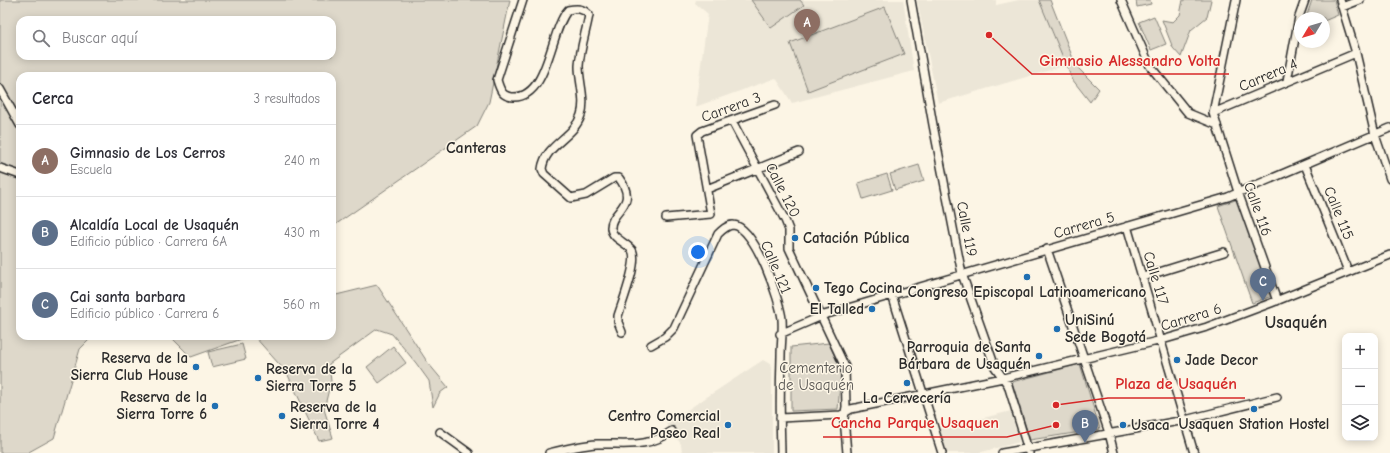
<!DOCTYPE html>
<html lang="es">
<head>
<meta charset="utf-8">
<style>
  :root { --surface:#fff; --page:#f7f7f7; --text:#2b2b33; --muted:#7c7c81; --line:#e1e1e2; --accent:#7c3aed }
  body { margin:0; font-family:"Comic Neue",sans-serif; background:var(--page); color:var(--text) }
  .controls { position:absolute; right:12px; bottom:12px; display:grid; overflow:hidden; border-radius:8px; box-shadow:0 2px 10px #0003 }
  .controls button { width:36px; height:36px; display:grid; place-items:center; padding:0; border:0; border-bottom:1px solid var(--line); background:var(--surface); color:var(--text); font:20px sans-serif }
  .compass { position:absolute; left:1294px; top:12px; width:36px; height:36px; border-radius:50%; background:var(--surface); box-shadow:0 2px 10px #0003; rotate:232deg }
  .you { position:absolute; left:698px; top:252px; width:14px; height:14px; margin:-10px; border:3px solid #fff; border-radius:50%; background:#1a73e8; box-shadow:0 0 0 6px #1a73e833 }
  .badge { display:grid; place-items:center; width:26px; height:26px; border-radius:50%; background:var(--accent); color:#fff; font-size:13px; font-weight:700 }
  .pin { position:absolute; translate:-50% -33px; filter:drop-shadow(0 1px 2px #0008) }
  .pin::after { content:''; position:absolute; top:21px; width:14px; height:12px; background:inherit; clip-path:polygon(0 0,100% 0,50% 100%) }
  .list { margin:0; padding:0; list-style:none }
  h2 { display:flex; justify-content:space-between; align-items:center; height:52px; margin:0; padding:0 16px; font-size:17px }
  h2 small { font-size:13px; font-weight:400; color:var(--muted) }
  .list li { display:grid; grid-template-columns:26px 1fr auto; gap:12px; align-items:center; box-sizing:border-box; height:72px; padding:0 16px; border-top:1px solid var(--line) }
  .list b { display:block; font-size:15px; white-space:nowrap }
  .list p { margin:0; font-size:13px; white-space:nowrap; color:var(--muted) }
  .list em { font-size:13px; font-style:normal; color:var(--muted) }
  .icon { flex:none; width:22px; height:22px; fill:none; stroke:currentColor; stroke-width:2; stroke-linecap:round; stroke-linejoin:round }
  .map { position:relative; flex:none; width:1390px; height:453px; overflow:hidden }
  .search { position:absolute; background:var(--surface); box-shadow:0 2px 10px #0003; left:16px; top:16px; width:320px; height:44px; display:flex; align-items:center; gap:10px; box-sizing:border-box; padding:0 14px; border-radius:12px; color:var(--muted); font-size:15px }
  .panel { position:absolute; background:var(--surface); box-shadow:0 2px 10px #0003; left:16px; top:72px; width:320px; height:268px; border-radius:12px }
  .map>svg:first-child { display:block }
  .built { fill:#ece6d7 }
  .green { fill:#ded8ca; stroke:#84827a; fill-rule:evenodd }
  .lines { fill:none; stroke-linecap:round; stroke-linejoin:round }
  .street-casing { stroke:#2b2b2b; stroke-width:10 }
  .street { stroke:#fcf5e5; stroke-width:7 }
  .poi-dot { fill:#1f6fb2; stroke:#fcf5e5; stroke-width:1.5 }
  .labels { text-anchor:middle; stroke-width:3; stroke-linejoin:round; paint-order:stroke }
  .street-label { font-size:15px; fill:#2b2b2b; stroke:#fcf5e5 }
  .poi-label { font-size:15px; font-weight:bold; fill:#2b2b2b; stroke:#fcf5e5; text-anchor:start }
  .park-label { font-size:15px; fill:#585653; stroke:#fcf5e5 }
  .neighbourhood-label { font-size:16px; font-weight:bold; fill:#2b2b2b; stroke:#fcf5e5 }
  .quarter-label { font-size:17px; font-weight:bold; fill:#2b2b2b; stroke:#fcf5e5 }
  .leader { fill:none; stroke:#d62828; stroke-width:1.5 }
  .callout-dot { fill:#d62828; stroke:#fcf5e5; stroke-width:1.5 }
  .callout-label { font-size:16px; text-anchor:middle; font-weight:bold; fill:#d62828; stroke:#fcf5e5; stroke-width:3; stroke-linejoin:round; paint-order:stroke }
</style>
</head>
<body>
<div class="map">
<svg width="1390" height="453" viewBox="0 0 1390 453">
  <rect width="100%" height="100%" fill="#fcf5e5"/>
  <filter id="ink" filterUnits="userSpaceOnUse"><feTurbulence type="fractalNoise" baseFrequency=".025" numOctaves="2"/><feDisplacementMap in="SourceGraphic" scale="8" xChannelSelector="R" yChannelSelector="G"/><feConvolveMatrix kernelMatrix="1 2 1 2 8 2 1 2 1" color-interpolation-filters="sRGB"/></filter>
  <g filter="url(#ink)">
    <path class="built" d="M696,0H903L914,71L792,103L776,78L695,107L708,14L695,3Z
      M917,0H996V5L1019,0H1039L1067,65L938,103Z
      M763,360L770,364L772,373V453H682L681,444L666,424Z
      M1011,411L1019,442L978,453H946L940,429Z"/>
    <path class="green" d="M0,0H510L489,102L477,126L332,227V76H20V336H93L80,349L54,438L27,453H0ZM20,20H332V56H20Z
      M751,0H800L804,5L771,28Z
      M1039,0H1050L1076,66L1099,89L1090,102L1072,79Z
      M1136,0H1150L1151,4L1137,7Z
      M1183,0H1211L1207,17L1191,30L1181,57L1173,48L1162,20L1173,22L1180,15Z
      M1312,0H1334L1338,15L1324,21V18H1306Z
      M885,7L904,54L808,91L790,43Z
      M1154,16L1166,44L1151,50L1139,22Z
      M919,165L924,181L895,190L890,174Z
      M887,174L892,190L863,199L858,183Z
      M1238,199L1272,296L1252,303L1218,206Z
      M377,285L428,363L448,387L440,393L433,407L429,381L416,363L392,334L377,329L329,364L331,381L324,409L333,438L319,441L287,373L254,336H332V296Z
      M170,336H250L191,357Z
      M829,343L841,371L838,409L791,411V347Z
      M242,344L246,359L212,367L208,352Z
      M393,346L406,363L379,383L367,367Z
      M1080,364L1100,429L1030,440L1012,382Z"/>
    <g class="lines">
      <g class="street-casing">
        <path id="street" d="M523,0L497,80C500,90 502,97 514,97C549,97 550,30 568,10C577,8 583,8 589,15C586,32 580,49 579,66C579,82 586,100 581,115C574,138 545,144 542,169L544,174L571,198L586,195L614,178H619C640,206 610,210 611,228C612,239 626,242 632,250C639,261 622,303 618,316V322L622,332
          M911,0L933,125L962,274L995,367L1008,385L1029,453
          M1121,0L1150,66L1188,113L1217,125
          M1236,0L1213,113L1238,192L1277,301
          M1340,0L1356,53L1375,135L1390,179
          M1342,7L1360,0
          M1287,81L1299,17L1305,0
          M0,89L20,125
          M1213,113L1356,53
          M732,121L785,220L789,230V248L845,367L846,407L844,418L847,453
          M1305,165L1348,271
          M0,168L20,175
          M707,189L799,152
          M666,218L711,214L697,135L702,131L775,105
          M1127,226L1194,453
          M1047,249L1109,433L1114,453
          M1143,277L1224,252
          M892,295L942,453
          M780,334L824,315L1228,197L1390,128
          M651,345L665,337L674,328L718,234C722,230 727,225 733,225C755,226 780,301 782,319C783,331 781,344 781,356C780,388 780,421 781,453
          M780,418L841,415L851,409L1003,378L1162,340L1207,327L1271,303L1390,255
          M440,432L469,453
          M549,453C565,449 581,445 597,444C626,443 646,449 672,431
          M1002,453L1185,420L1277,397"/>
      </g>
      <use href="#street" class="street"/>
    </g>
  </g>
  <g class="poi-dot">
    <circle cx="795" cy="238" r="4"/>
    <circle cx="1027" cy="277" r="4"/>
    <circle cx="816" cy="288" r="4"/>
    <circle cx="872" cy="309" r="4"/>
    <circle cx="1057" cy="329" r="4"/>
    <circle cx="1039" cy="356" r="4"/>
    <circle cx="1177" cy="360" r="4"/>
    <circle cx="196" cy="367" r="4"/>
    <circle cx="258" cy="378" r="4"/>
    <circle cx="907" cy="383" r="4"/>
    <circle cx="215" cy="406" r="4"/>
    <circle cx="1254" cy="409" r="4"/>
    <circle cx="282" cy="416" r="4"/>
    <circle cx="728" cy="425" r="4"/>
    <circle cx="1123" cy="425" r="4"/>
  </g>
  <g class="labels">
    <g class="street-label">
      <text transform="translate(1268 75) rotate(-23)" y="5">Carrera 4</text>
      <text transform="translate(731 107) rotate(-20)" y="5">Carrera 3</text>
      <text transform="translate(783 190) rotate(63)" y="5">Calle 120</text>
      <text transform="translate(1258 209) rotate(70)" y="5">Calle 116</text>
      <text transform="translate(1339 213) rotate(68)" y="5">Calle 115</text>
      <text transform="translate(1084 225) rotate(-16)" y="5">Carrera 5</text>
      <text transform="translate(967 229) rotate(79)" y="5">Calle 119</text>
      <text transform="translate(776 267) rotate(67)" y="5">Calle 121</text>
      <text transform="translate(1156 278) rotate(73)" y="5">Calle 117</text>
      <text transform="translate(1191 317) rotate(-17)" y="5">Carrera 6</text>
    </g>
    <g class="poi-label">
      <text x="803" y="243">Catación Pública</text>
      <text x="824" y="293">Tego Cocina</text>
      <text x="1027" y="297" text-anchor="middle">Congreso Episcopal Latinoamericano</text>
      <text x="864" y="314" text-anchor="end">El Talled</text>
      <text x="1065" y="325">UniSinú<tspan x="1065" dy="17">Sede Bogotá</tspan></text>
      <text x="1031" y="352" text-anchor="end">Parroquia de Santa<tspan x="1031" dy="17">Bárbara de Usaquén</tspan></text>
      <text x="188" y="363" text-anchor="end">Reserva de la<tspan x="188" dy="17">Sierra Club House</tspan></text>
      <text x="1185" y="365">Jade Decor</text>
      <text x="266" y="374">Reserva de la<tspan x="266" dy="17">Sierra Torre 5</tspan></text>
      <text x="207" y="402" text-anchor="end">Reserva de la<tspan x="207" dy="17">Sierra Torre 6</tspan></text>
      <text x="907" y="403" text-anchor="middle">La Cervecería</text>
      <text x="290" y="412">Reserva de la<tspan x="290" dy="17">Sierra Torre 4</tspan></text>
      <text x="720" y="421" text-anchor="end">Centro Comercial<tspan x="720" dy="17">Paseo Real</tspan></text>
      <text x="1254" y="429" text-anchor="middle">Usaquen Station Hostel</text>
      <text x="1131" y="430">Usaca</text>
    </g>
    <g class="park-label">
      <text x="816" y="373">Cementerio<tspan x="816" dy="17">de Usaquén</tspan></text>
    </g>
    <g class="neighbourhood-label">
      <text x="476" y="153">Canteras</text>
    </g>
    <g class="quarter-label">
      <text x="1296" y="328">Usaquén</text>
    </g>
  </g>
  <path class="leader" d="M989 35L1032 74H1229M1056 405L1108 398H1245M1056 425L1007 437H823"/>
  <g class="callout-dot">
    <circle cx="989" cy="35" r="4"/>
    <circle cx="1056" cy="405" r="4"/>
    <circle cx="1056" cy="425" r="4"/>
  </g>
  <g class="callout-label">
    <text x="1130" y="66">Gimnasio Alessandro Volta</text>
    <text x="1176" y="389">Plaza de Usaquén</text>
    <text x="915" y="428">Cancha Parque Usaquen</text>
  </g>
</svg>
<div class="controls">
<button>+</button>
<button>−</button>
<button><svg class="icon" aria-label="layers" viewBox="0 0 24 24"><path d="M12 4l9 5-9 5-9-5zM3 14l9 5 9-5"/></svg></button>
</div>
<svg class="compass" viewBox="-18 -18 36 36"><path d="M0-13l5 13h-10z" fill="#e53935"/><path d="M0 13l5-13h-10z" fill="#7c7c81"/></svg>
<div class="you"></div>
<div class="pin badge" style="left:807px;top:42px;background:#8d6e63">A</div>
<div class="pin badge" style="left:1085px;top:443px;background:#5c6f8a">B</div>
<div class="pin badge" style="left:1263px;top:301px;background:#5c6f8a">C</div>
<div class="search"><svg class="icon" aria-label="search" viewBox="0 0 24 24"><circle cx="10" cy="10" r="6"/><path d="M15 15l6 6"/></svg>Buscar aquí</div>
<section class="panel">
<h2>Cerca<small>3 resultados</small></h2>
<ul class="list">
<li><span class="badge" style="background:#8d6e63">A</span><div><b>Gimnasio de Los Cerros</b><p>Escuela</p></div><em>240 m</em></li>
<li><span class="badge" style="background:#5c6f8a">B</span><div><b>Alcaldía Local de Usaquén</b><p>Edificio público · Carrera 6A</p></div><em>430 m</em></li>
<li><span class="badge" style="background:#5c6f8a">C</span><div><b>Cai santa barbara</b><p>Edificio público · Carrera 6</p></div><em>560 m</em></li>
</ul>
</section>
</div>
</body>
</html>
